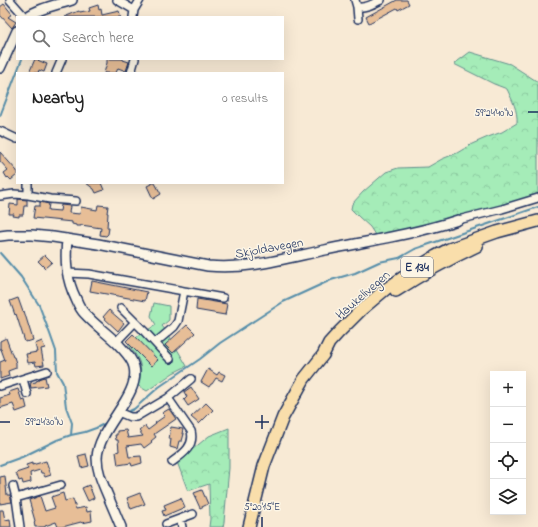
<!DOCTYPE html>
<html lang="en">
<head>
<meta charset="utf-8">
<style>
  :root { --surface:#fff; --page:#f2f2f2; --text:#222; --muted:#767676; --line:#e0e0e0 }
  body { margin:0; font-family:"Indie Flower",sans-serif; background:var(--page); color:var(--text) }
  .controls { position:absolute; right:12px; bottom:12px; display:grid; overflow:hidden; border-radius:0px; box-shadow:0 4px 16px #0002 }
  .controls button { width:36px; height:36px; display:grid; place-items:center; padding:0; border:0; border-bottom:1px solid var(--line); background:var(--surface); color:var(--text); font:20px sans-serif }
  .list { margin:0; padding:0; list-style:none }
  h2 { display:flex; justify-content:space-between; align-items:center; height:52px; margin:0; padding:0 16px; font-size:17px }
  h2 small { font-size:13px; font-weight:400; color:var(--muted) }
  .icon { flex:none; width:22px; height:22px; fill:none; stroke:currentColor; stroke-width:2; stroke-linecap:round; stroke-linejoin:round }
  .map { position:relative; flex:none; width:538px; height:527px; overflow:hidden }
  .search { position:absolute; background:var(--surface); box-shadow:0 4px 16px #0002; left:16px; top:16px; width:268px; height:44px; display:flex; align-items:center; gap:10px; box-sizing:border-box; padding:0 14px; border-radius:0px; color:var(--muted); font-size:15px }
  .panel { position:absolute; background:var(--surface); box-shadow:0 4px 16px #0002; left:16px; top:72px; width:268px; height:112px; border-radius:0px }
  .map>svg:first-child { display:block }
  .green { fill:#a5ecb8; stroke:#608e8b }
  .forest { fill:url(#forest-crowns); stroke:#608e8b }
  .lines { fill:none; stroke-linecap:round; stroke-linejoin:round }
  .stream { stroke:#568eaa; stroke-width:2 }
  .building { fill:#e7be97; stroke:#1b2f5e }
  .minor-casing { stroke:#1b2f5e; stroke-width:10 }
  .tertiary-casing { stroke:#1b2f5e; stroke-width:12 }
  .trunk-casing { stroke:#1b2f5e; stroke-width:14 }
  .minor { stroke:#fcf5e5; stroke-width:7 }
  .tertiary { stroke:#fcf5e5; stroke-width:9 }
  .trunk { stroke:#f9deab; stroke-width:11 }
  .ticks { fill:none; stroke:#1b2f5e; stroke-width:1.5 }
  .labels { text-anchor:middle; stroke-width:3; stroke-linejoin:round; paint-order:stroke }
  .shield { fill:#fcf5e5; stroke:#5e6a86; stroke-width:1 }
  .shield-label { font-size:12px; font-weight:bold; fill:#1b2f5e }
  .street-label { font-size:13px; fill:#1b2f5e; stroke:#fcf5e5 }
  .ticks-label { font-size:10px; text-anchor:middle; fill:#1b2f5e; stroke:#fcf5e5; stroke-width:3; stroke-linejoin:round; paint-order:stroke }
</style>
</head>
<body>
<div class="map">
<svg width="538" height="527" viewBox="0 0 538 527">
  <defs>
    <pattern id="forest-crowns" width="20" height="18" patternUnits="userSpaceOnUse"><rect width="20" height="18" fill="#a5ecb8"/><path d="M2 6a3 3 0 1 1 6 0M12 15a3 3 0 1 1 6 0" fill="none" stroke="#8dcba1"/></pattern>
  </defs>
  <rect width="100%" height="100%" fill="#f8ead5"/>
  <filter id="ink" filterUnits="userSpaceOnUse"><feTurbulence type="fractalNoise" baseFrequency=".025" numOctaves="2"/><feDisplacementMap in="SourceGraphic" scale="8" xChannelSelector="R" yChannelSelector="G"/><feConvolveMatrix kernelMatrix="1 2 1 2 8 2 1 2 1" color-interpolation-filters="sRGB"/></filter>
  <g filter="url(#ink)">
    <path class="green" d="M154,303L169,306V320L162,326L167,332L187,366L173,373L147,391L137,385C145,366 139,359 128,344L134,338L156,325L151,316Z"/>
    <path class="forest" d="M470,52L510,64L538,82V198L377,238L370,227L359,217L351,209L352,204L363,192L386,172L398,168L428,167L442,159L457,153L472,144L488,137L502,132L517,123C518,110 512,100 507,89L494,84L454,64Z
      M229,428V468L224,522L223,527H209L210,519L209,484L188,491L177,462L209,436Z"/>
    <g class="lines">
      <path class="stream" d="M0,116L22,59
        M0,253L21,277L39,305L50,334L56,351L57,372L63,383L66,407L72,423L71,435
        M125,413L134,409L159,387L200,359L220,343L283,302L331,280L355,273L379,262L399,258L415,249L538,207
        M0,465L22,457L57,440L71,435L85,432L96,428L108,422"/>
    </g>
    <path class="building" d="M397,0H407L409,4L398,10L397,8L369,23L366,17Z
      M4,4L12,14L8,17L16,22L12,28L0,15V7Z
      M98,5L99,10L101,9L102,15L119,11L121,17H64L79,11L80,13L90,11L89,8Z
      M35,59L47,64L44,72L39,70L38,73H29Z
      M107,59H123V60L129,62L126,71L118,68L116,73H104L107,63Z
      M0,152L17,171V175L11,180L8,177L7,178L4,173L8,170L0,161Z
      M86,183H101L104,190L96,193L94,189Z
      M153,183H155L161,194L153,199L147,186Z
      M18,199L27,200V206H24L23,215H19V217L13,216L14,214H9L10,204L18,205Z
      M40,202L49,204L48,210L60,211L61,205L70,206L69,213L80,214L81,207L97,210L98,205L108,206L107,213H108L107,228H109L108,234L106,236L100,235L101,228L81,225V226H76V225L72,224V222L33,218L35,206H40Z
      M45,255L52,262L45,268L38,261Z
      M92,281L147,292L145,301L90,291Z
      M18,298L23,312L24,311L33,340L27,342V341L25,342L16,314L15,315L10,301Z
      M197,299L227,304L225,315L196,310Z
      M109,310L124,323L118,331L103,317Z
      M187,325L195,333L173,353L165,345Z
      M133,334L158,360L151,366L126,341Z
      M6,338L13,357H14L16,363V368L8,371L9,376L0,379V362L5,360L1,349H0V341Z
      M42,341L45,348L41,349L44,365L36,366L35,362L28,363L26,354L37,352L35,344Z
      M208,369L217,375L219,372L225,375L222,381L216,378L212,384H211L209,387L201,382Z
      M45,377L47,386L31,388L30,383L36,382V381L39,380V379Z
      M191,387L199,399L188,406L184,400L187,397L184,392Z
      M18,389L22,401L25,400L27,408L16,412L13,404L0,408V398L10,395L9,392Z
      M206,403L213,410L199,424L191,417Z
      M169,409L176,419L154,434L156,437L151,441L152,442L144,448L141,444L127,446L129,457L141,456L142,463L132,466L131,463L118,465L116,452L119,451L118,440H116L115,435H117V431L126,430L128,438L143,436L139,431L145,426L148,430L156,424L155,423L165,416L162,413Z
      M171,427L183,429L182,434H184L182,441H179L177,449L170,447L171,439H169Z
      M86,454L89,466L81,468L78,456Z
      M46,461L51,475L45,477L43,473H41L40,470L30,473L31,482L23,484L22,480L19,481L16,473L28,469L26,465L32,463V465Z
      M5,476L7,495H10L12,502L0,504V477Z
      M89,485L94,498L88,501L82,488Z
      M202,490L208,504L200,508L195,497H196L194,493Z
      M63,493L65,501L73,499L76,509L86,507L87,512L91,511L92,521L82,523L81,522L62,527H58L56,522L45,526V527H35L34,522L35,521L29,500L40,496L45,511L55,508L51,497Z
      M140,493L145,504L131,509L127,498Z
      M181,498L185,507L182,508H183L164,516L162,511L166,510L164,505Z
      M0,510H3L5,520L10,519L11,527H0Z"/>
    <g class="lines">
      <g class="minor-casing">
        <path id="minor" d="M10,0L25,17
          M117,0L134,10
          M355,0L357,7C366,8 373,4 381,0
          M357,7L358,19
          M133,17L134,10L140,0
          M56,73L62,59
          M131,73L135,59
          M0,131L17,139
          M28,183V195L50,199L76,201
          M0,196L14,194L28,195
          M458,220L502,209L538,198
          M67,273L89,274L223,298
          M121,308L144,331L170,359
          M116,342L135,322
          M155,343L174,327L178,321L184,291
          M23,379L27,394
          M0,386L47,371
          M168,398L191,431C195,446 183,454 172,462
          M118,412L130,417H136L168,398L191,379
          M13,486L16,498
          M180,519L182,527
          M166,524L193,514
          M20,527L16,498L61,485"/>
      </g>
      <g class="tertiary-casing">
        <path id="tertiary" d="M27,17C39,8 57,5 72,0
          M0,68L17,31
          M0,236L8,235H32L53,237L98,244L208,266C247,270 287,258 325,250C369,241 415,234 458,220
          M67,239C65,261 66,279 76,299C78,304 81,310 85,314C95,325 108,334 119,345C125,352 132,358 134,367C141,396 98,427 97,458C97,472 103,484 108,496C112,506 117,517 121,527"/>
      </g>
      <g class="trunk-casing">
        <path id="trunk" d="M396,291C422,274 449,259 477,246
          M249,527L264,466L283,417L304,379L323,355L329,343L339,332L361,310L386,289L415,269L436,256L449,249L497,232L538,221"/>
      </g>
      <use href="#minor" class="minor"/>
      <use href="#tertiary" class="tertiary"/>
      <use href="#trunk" class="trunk"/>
    </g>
  </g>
  <path class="ticks" d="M528,112H538M262,415V429M0,422H10M255,422H269M262,517V527"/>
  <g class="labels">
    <rect class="shield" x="401" y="257" width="32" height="20" rx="3"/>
    <g class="shield-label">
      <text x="417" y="271">E 134</text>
    </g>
    <g class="street-label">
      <text transform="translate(269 247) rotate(-10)" y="5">Skjoldavegen</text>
      <text transform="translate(362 294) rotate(-41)" y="5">Haukelivegen</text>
    </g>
  </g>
  <g class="ticks-label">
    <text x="494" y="116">59°24'40"N</text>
    <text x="44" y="425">59°24'30"N</text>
    <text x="262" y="510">5°20'15"E</text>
  </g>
</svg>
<div class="controls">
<button>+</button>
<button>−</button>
<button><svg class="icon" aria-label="locate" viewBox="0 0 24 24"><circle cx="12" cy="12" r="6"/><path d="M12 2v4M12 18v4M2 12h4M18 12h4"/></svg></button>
<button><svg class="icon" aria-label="layers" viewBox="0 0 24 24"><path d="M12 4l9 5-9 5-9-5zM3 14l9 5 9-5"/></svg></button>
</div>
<div class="search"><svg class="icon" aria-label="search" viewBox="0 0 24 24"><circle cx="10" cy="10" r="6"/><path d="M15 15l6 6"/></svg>Search here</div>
<section class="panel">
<h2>Nearby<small>0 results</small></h2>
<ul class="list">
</ul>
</section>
</div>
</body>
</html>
